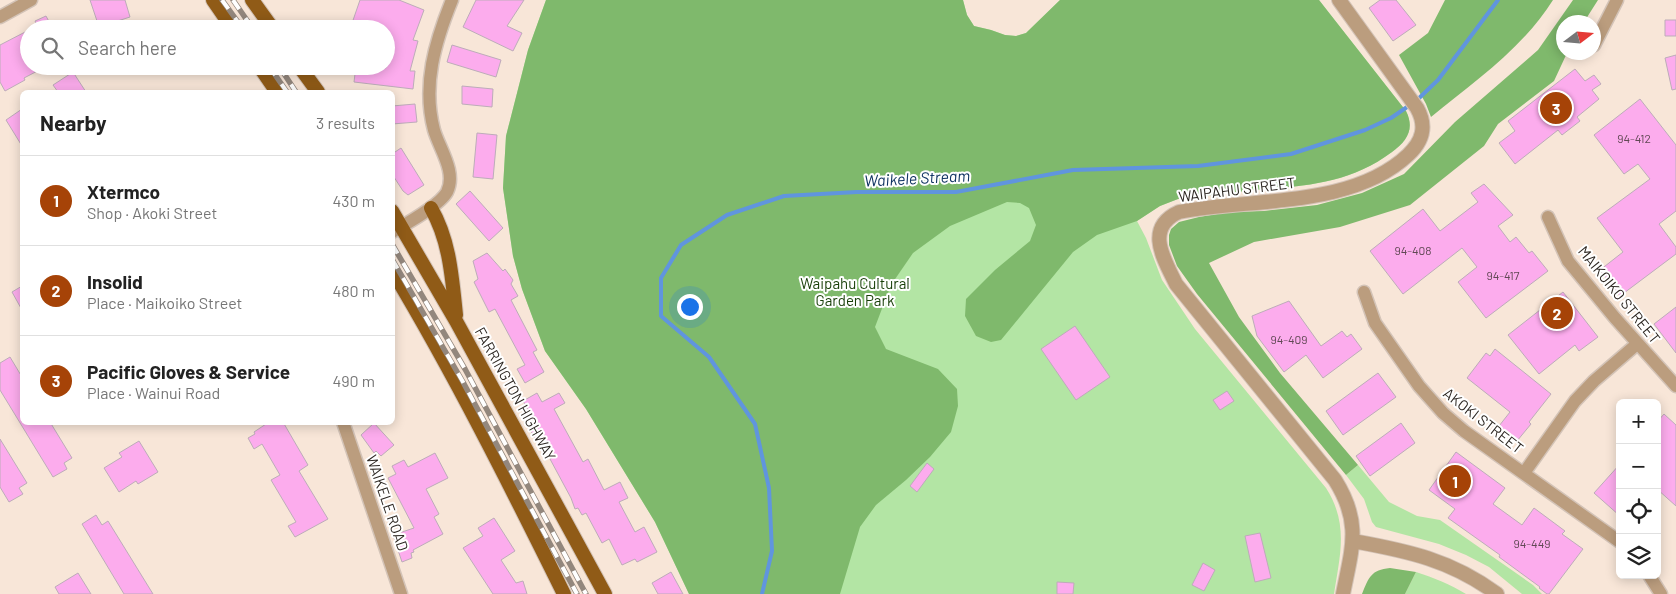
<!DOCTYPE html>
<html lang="en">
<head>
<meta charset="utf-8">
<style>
  :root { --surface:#fff; --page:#f6f6f6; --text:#222; --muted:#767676; --line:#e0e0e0; --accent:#a64307 }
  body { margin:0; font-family:Barlow,sans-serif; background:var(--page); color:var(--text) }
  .controls { position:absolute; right:15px; bottom:15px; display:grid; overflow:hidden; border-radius:8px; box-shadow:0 2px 12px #0003 }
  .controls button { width:45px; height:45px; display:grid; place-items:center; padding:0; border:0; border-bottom:1px solid var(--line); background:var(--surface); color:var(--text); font:25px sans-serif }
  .compass { position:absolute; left:1556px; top:15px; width:45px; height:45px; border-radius:50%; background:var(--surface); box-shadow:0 2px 12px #0003; rotate:74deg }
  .you { position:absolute; left:689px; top:306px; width:18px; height:18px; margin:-12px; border:4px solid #fff; border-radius:50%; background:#1a73e8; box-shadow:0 0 0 8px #1a73e833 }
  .badge { display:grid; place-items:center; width:32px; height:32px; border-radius:50%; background:var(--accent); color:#fff; font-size:16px; font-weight:700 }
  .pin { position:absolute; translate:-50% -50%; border:2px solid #fff; box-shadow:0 1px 5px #0006 }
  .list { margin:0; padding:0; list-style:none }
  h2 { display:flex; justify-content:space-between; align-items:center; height:65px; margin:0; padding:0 20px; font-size:21px }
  h2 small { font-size:16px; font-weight:400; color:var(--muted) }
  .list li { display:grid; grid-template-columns:32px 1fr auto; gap:15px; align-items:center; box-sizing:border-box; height:90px; padding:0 20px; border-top:1px solid var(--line) }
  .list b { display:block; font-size:19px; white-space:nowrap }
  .list p { margin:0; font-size:16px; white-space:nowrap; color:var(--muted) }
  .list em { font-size:16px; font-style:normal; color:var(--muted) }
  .icon { flex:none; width:28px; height:28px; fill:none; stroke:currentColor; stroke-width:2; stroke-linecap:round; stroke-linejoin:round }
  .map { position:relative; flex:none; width:1676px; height:594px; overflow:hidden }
  .search { position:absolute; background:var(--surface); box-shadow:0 2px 12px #0003; left:20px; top:20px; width:375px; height:55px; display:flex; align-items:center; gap:12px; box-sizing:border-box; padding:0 18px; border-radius:28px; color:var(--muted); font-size:19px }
  .panel { position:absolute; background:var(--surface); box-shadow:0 2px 12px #0003; left:20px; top:90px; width:375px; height:335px; border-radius:8px }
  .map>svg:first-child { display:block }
  .green { fill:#b3e5a4 }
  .forest { fill:#7fb96c }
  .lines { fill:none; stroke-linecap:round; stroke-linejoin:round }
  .stream { stroke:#6095de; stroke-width:4 }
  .building { fill:#fcaced; stroke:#bdacb9 }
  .minor-casing { stroke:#d3c3b7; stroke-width:15 }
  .tertiary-casing { stroke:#d3c3b7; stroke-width:16 }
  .primary-casing { stroke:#d3c3b7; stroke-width:16 }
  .minor { stroke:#bb9d7e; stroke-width:12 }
  .tertiary { stroke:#bb9d7e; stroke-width:14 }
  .primary { stroke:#905b17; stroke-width:14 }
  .rail-casing { stroke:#93877d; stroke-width:5.5 }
  .rail { stroke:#fff; stroke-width:4; stroke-dasharray:11; stroke-linecap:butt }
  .labels { text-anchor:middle; stroke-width:4; stroke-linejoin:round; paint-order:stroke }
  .number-label { font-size:12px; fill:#604854 }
  .street-label { font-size:15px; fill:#2c2621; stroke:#fff }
  .park-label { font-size:15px; fill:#183f08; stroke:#fff }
  .water-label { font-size:16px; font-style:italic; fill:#103362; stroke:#fff }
</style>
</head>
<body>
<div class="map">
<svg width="1676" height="594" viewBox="0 0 1676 594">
  <rect width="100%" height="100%" fill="#f8e6d8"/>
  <path class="green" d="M546,0H963L967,15L974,26L991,30L1005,35L1016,36L1026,33L1060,0H1319L1406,111C1415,129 1407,141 1392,152C1349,184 1305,186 1254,190C1228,193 1203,196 1178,199L1160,206L1137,221L1146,238L1162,280L1195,329L1326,488C1349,524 1340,555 1334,594H689L655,522L586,409L545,351L522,289L513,256L503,188L506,136L528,50Z
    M1358,465L1389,502L1417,516L1440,520L1533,585L1542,594H1522L1489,567L1466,555L1439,544L1376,527L1372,522L1364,499L1346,475Z
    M1416,572C1434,578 1450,584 1466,594H1405Z"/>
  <path class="forest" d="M546,0H963L967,15L974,26L991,30L1005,35L1016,36L1026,33L1060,0H1319L1406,111C1415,129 1407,141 1392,152C1349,184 1305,186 1254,190C1228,193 1203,196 1178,199L1160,206L1137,221L1097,235L1073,252L1001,340L991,342L976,336L965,316L966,299L995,270L1030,241L1036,225L1029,208L1020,203L1007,202L950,226L913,253L891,285L875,327L886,349L938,369L957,389L958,406L951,432L930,457L906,480L876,505L860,527L840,594H689L655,522L586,409L545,351L522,289L513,256L503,188L506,136L528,50Z
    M1445,0H1553C1523,48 1474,82 1431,117L1426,104L1399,55L1428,33Z
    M1573,0H1598L1584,22H1564V52L1567,53L1554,81L1498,124L1484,146L1410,205L1340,227L1254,242L1209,263L1239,317L1280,373L1358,465L1346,475L1197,294L1177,266L1169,245V235L1171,229L1179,222L1199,217L1229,212L1264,211L1317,205L1362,193L1404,174L1455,122L1538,50Z
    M1390,568L1416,572L1405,594H1362C1369,577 1371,570 1390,568Z"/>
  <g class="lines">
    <path class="stream" d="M1416,101L1438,80L1498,0
      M762,594L772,551L769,488L755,424L709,357L661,316V278L681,245L727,215L784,196L857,192H956L1073,170L1198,166L1291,154L1365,130L1391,118L1410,105"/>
  </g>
  <path class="building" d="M90,0H125L130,17L99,27Z
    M360,0H399L424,10L413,40L418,41L410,71H415L413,89L354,82L356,66L386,68V29H350Z
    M476,0H524L507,26L522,33L513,51L463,27Z
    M1380,0H1396L1416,25L1393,41L1369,8Z
    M46,16L53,29H39L35,21Z
    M1665,20H1676V36H1665Z
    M29,30V66H47L24,78L25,80L5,91L0,82V45Z
    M452,45L501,60L496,77L447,62Z
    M1676,55V89L1672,90L1665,58Z
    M1575,69L1585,81L1594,75L1601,84L1592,90L1599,99L1577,117L1580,121L1562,135L1558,130L1515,164L1499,143L1515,131L1508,121Z
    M73,72L86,92H58L53,85Z
    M462,86L493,89L492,107L462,104Z
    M1640,99L1676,145V211L1659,224L1676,247V254L1620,296L1600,270L1623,252L1597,218L1650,179L1638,164L1624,174L1594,135Z
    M415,104L417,122L392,124V106Z
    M22,109V146L6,120Z
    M477,133L497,135L493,179L473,177Z
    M401,148L424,185L408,195L403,191L392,174V154Z
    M1484,184L1513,215L1498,226L1510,242L1516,237L1529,253L1532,251L1548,271L1486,318L1458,282L1477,267L1462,248L1403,294L1370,251L1423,209L1440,231L1478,202L1471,193Z
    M470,191L503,228L489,241L456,204Z
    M487,253L503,271L505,269L513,280L511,284L518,296L511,300L537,350L533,352L544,372L525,383L517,369L525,365L495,309L489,312L474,282L478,279L473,261Z
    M22,286V310L12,292Z
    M1563,292L1598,337L1579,351L1575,345L1539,374L1508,335Z
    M1289,301L1321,346L1342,331L1347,337L1351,334L1362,349L1323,378L1306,355L1284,372L1257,336L1252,316Z
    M1676,307V353L1654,324Z
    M1075,326L1110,377L1076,400L1041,349Z
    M1495,349L1551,394L1529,422L1531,424L1517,441L1499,426L1510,412L1467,378L1486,353L1490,356Z
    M10,357L22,377V422H50L72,458L64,463L67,469L53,477L0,390V363Z
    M1378,373L1396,397L1343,435L1326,411Z
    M1227,391L1234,401L1220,410L1213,400Z
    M537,393L542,402L559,393L565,403L554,409L583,462L588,459L604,490L620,482L628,498L619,502L635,532L644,527L657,552L637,562L635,559L622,565L609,539L602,543L586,513L582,515L578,508L575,509L571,498L550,459L553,457L541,436L535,439L529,427L536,424L523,401Z
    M1664,414L1676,425V506L1657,489V422Z
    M269,422H283L308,465L299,471L328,519L295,537L288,526L296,522L271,480L280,475L262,444L254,449L248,438L255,434L254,432Z
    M374,423L394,445L381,456L376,451L374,453L361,435Z
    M1401,423L1415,443L1370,476L1356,456Z
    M0,439L27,483L19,488L23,494L9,502L0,487Z
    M139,441L158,472L138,484L136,481L119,492L104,468L122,457L119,453Z
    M1456,452L1505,488L1493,504L1522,525L1534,508L1565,531L1562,534L1583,549L1549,594H1547L1539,588L1540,587L1499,557L1500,555L1448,518L1455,509L1429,490Z
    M435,453L448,478L426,489L439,514L434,517L443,534L413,550L414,552L411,553L412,558L402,562L393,535L414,528L388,478L396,474L392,466L404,460L408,467Z
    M927,463L934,469L917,492L910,486Z
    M1620,464V516L1594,493Z
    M96,515L102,525L108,521L153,594H124L82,524Z
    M494,518L515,551L501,560L516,583L523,581L527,594H493L463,548L483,536L478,528Z
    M1260,533L1271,578L1255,582L1245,536Z
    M1203,563L1215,570L1204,591L1192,585Z
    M671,572L683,594H658L652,583Z
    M78,573L91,594H59L55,587Z
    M1057,582L1074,583L1073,594H1057Z"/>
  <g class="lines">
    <g class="minor-casing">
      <path id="minor" d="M0,17L31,0
        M1594,45L1617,0
        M1548,217L1568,261L1615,318L1676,386
        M392,232C406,224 440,205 447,192C457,172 439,148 434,130C422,85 435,42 452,0
        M1364,292L1375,323L1419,386L1443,413L1464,431L1620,542
        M343,422L401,594
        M1524,473L1575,401L1594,381L1637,344
        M1649,575L1661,594"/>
    </g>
    <g class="tertiary-casing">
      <path id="tertiary" d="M1339,0L1417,108C1427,126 1423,141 1408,155C1352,208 1251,198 1179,212C1144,228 1164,259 1176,284L1335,480C1362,523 1352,548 1343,594
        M1353,541C1408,551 1451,560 1497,594"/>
    </g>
    <g class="primary-casing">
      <path id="primary" d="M213,0L233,29
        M252,0L273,29
        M259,66L277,92
        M299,66L318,92
        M431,208C450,241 452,278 456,315
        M392,211L456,321L605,594
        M392,270C455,375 510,485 564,594"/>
    </g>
    <use href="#minor" class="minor"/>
    <use href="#tertiary" class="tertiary"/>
    <use href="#primary" class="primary"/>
    <g class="rail-casing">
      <path id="rail" d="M222,0L243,29
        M233,0L253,29
        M269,66L287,92
        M279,66L296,92
        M392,244L465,369L586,594
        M392,259L463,382L577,594"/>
    </g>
    <use href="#rail" class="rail"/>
  </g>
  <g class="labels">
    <g class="number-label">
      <text x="1634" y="143">94-412</text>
      <text x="1413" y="255">94-408</text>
      <text x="1503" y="280">94-417</text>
      <text x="1289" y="344">94-409</text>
      <text x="1532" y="548">94-449</text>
    </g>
    <g class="street-label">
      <text transform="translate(1237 190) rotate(-7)" y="5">WAIPAHU STREET</text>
      <text transform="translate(1619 295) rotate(51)" y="5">MAIKOIKO STREET</text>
      <text transform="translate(515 394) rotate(61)" y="5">FARRINGTON HIGHWAY</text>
      <text transform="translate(1483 421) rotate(38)" y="5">AKOKI STREET</text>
      <text transform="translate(387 503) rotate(71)" y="5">WAIKELE ROAD</text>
    </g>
    <g class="park-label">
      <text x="855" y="289">Waipahu Cultural<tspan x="855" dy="17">Garden Park</tspan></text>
    </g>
    <g class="water-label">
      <text transform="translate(917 178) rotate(-3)" y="6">Waikele Stream</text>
    </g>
  </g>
</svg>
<div class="controls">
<button>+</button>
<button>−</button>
<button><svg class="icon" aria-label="locate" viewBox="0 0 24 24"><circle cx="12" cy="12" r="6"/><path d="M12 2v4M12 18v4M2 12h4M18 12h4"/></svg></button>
<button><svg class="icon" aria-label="layers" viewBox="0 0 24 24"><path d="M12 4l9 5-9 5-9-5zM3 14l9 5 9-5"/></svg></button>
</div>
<svg class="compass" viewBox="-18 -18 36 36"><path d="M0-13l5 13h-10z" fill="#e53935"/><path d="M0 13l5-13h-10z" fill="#767676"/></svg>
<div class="you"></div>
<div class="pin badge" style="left:1455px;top:481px">1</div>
<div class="pin badge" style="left:1557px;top:313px">2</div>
<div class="pin badge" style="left:1556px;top:108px">3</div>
<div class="search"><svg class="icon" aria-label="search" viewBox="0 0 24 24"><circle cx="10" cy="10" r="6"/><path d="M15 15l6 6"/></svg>Search here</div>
<section class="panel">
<h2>Nearby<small>3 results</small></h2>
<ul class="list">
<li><span class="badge">1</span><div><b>Xtermco</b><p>Shop · Akoki Street</p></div><em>430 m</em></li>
<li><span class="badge">2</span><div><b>Insolid</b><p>Place · Maikoiko Street</p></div><em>480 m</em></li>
<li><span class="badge">3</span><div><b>Pacific Gloves &amp; Service</b><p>Place · Wainui Road</p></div><em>490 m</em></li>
</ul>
</section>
</div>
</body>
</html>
